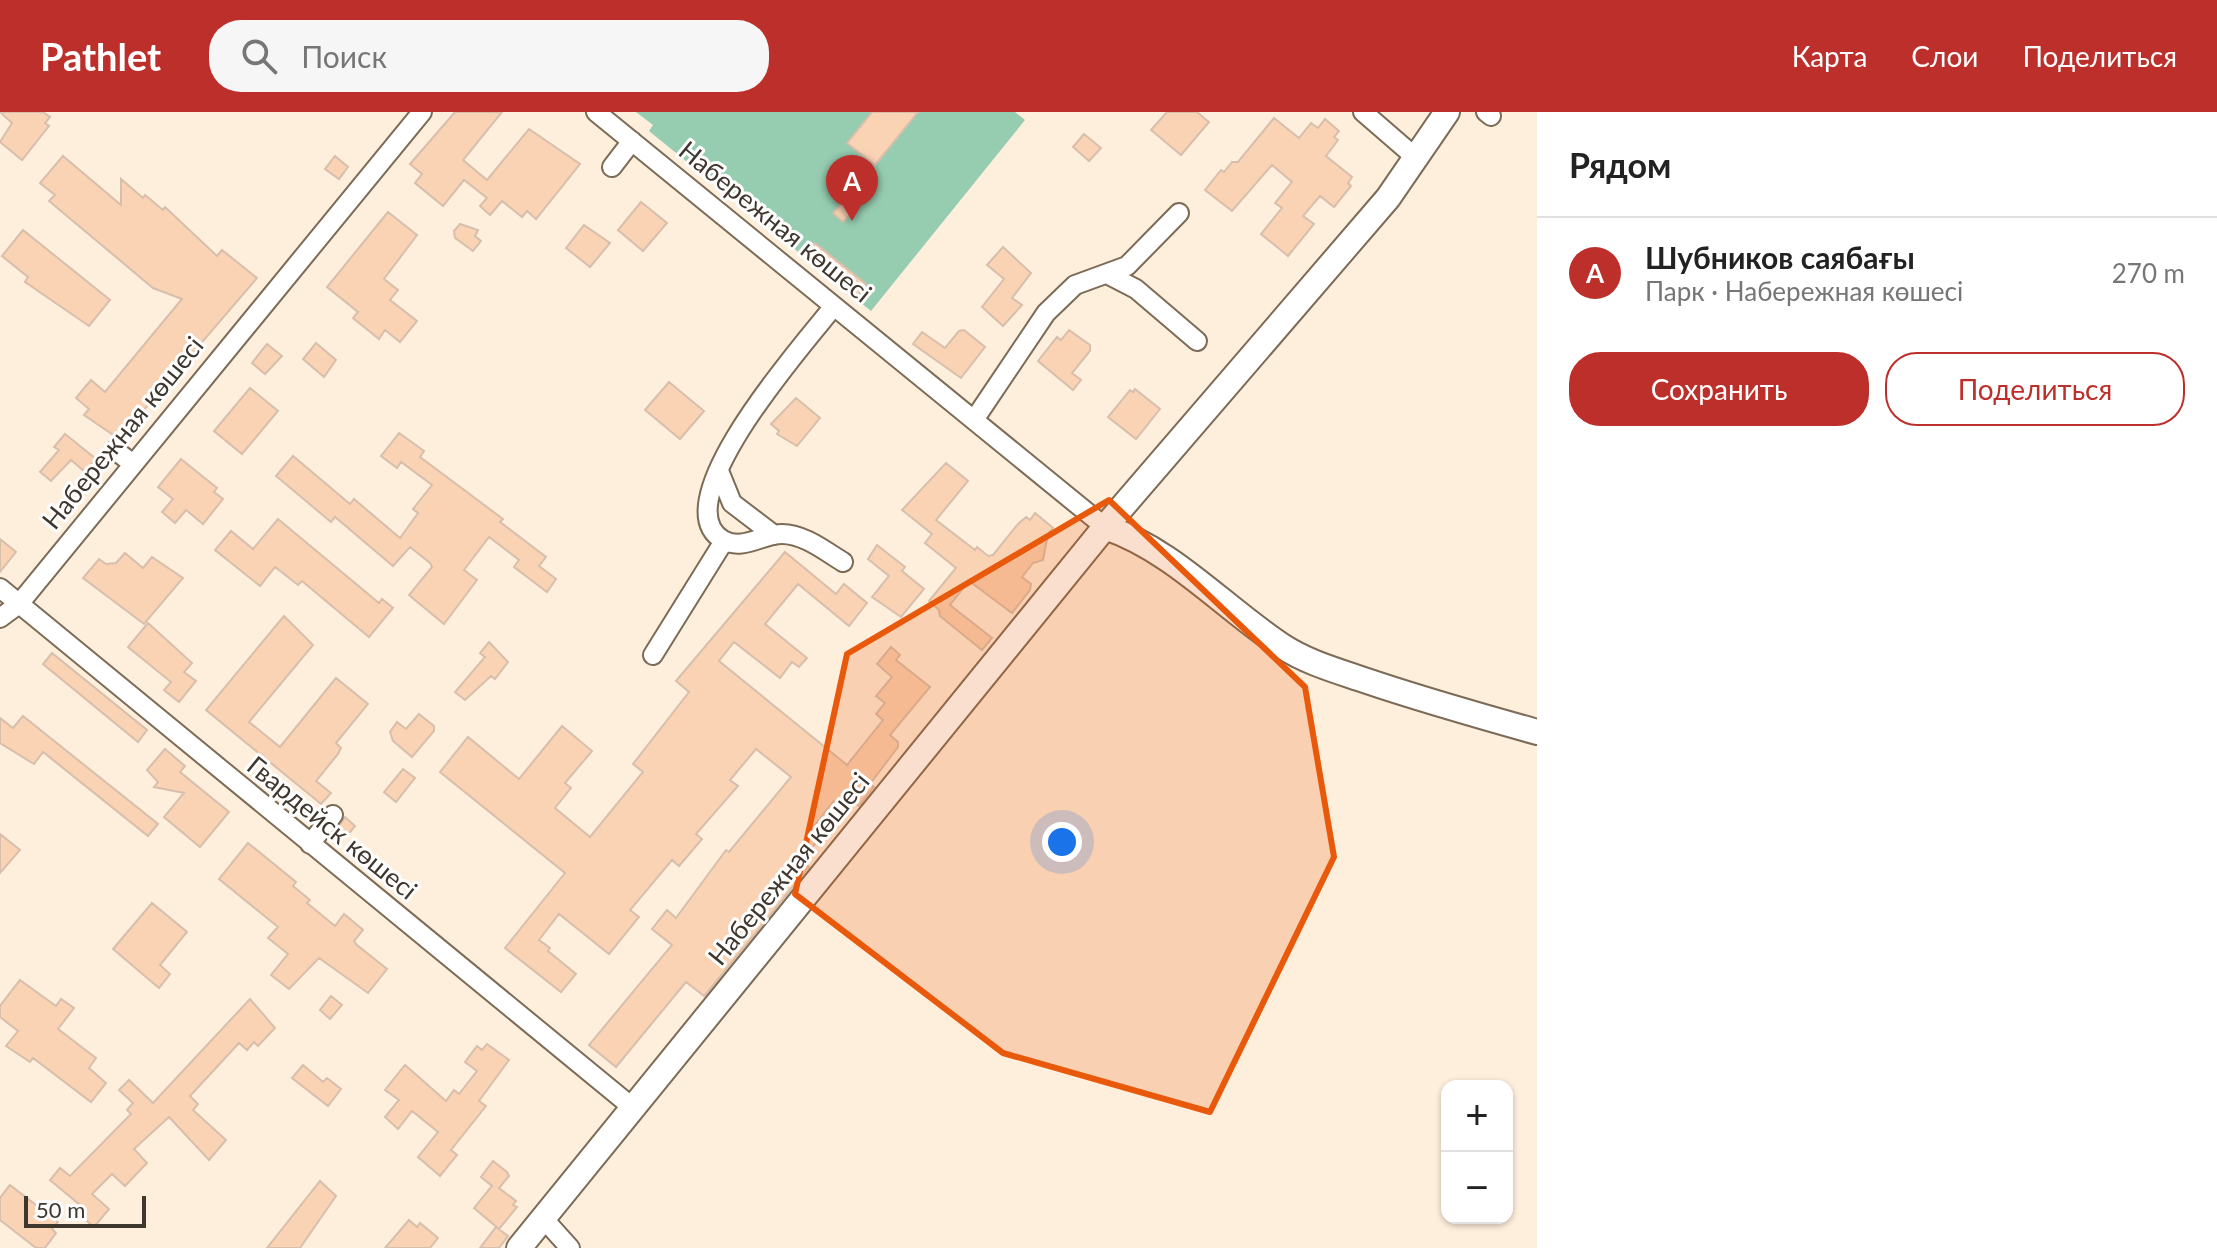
<!DOCTYPE html>
<html lang="ru">
<head>
<meta charset="utf-8">
<style>
  :root { --surface:#fff; --page:#f6f6f6; --text:#222; --muted:#767676; --line:#e0e0e0; --accent:#bd2f2a }
  body { margin:0; font-family:Lato,sans-serif; background:var(--page); color:var(--text) }
  .controls { position:absolute; right:24px; bottom:24px; display:grid; overflow:hidden; border-radius:16px; box-shadow:0 2px 6px #0004 }
  .controls button { width:72px; height:72px; display:grid; place-items:center; padding:0; border:0; border-bottom:2px solid var(--line); background:var(--surface); color:var(--text); font:40px sans-serif }
  .scale { position:absolute; left:24px; bottom:20px; width:122px; box-sizing:border-box; padding-left:8px; border:4px solid #3f372e; border-top:0; font-size:22px; line-height:28px; white-space:nowrap; color:#3f372e; -webkit-text-stroke:6px #fefefe; paint-order:stroke }
  .you { position:absolute; left:1062px; top:730px; width:28px; height:28px; margin:-20px; border:6px solid #fff; border-radius:50%; background:#1a73e8; box-shadow:0 0 0 12px #1a73e833 }
  .badge { display:grid; place-items:center; width:52px; height:52px; border-radius:50%; background:var(--accent); color:#fff; font-size:26px; font-weight:700 }
  .pin { position:absolute; translate:-50% -66px; filter:drop-shadow(0 2px 4px #0008) }
  .pin::after { content:''; position:absolute; top:42px; width:28px; height:24px; background:inherit; clip-path:polygon(0 0,100% 0,50% 100%) }
  .list { margin:0; padding:0; list-style:none }
  h2 { display:flex; justify-content:space-between; align-items:center; height:104px; margin:0; padding:0 32px; font-size:34px }
  h2 small { font-size:26px; font-weight:400; color:var(--muted) }
  .list li { display:grid; grid-template-columns:52px 1fr auto; gap:24px; align-items:center; box-sizing:border-box; height:112px; padding:0 32px; border-top:2px solid var(--line) }
  .list b { display:block; font-size:30px; white-space:nowrap }
  .list p { margin:0; font-size:26px; white-space:nowrap; color:var(--muted) }
  .list em { font-size:26px; font-style:normal; color:var(--muted) }
  .actions { display:flex; gap:16px; padding:24px 32px }
  .actions a { flex:1; padding:18px 0; border:2px solid var(--accent); border-radius:32px; text-align:center; font-size:28px; color:var(--accent) }
  .actions .main { background:var(--accent); color:#fff }
  .icon { flex:none; width:44px; height:44px; fill:none; stroke:currentColor; stroke-width:2; stroke-linecap:round; stroke-linejoin:round }
  .map { position:relative; flex:none; width:1537px; height:1136px; overflow:hidden }
  header { display:flex; align-items:center; gap:48px; box-sizing:border-box; height:112px; padding:0 40px; background:var(--accent); color:#fff }
  header strong { font-size:38px }
  nav { display:flex; gap:44px; margin-inline-start:auto; font-size:28px }
  .search { width:560px; height:72px; background:var(--page); display:flex; align-items:center; gap:20px; box-sizing:border-box; padding:0 28px; border-radius:32px; color:var(--muted); font-size:30px }
  main { display:flex }
  aside { flex:1; background:var(--surface) }
  .map>svg:first-child { display:block }
  .green { fill:#96cdb1 }
  .building { fill:#fad2b4; stroke:#d7bfac; stroke-width:2 }
  .lines { fill:none; stroke-linecap:round; stroke-linejoin:round }
  .street-casing { stroke:#7c6b56; stroke-width:22 }
  .secondary-casing { stroke:#7c6b56; stroke-width:28 }
  .street { stroke:#fff; stroke-width:18 }
  .secondary { stroke:#fff; stroke-width:24 }
  .marked { fill:#e8590c; fill-opacity:0.2; stroke:#e8590c; stroke-width:6; stroke-linejoin:round }
  .labels { text-anchor:middle; stroke-width:6; stroke-linejoin:round; paint-order:stroke }
  .street-label { font-size:26px; fill:#3f372e; stroke:#fefefe }
</style>
</head>
<body>
<header>
<strong>Pathlet</strong>
<div class="search"><svg class="icon" aria-label="search" viewBox="0 0 24 24"><circle cx="10" cy="10" r="6"/><path d="M15 15l6 6"/></svg>Поиск</div>
<nav><a>Карта</a><a>Слои</a><a>Поделиться</a></nav>
</header>
<main>
<div class="map">
<svg width="1537" height="1136" viewBox="0 0 1537 1136">
  <rect width="100%" height="100%" fill="#feeedc"/>
  <path class="green" d="M636,0H1015L1025,8L871,199L649,19L653,13Z"/>
  <path class="building" d="M0,0H43L50,5L45,11L49,14L22,48L0,30L12,11Z
    M455,0H502L463,48L487,68L529,17L580,52L536,107L527,99L522,105L502,89L490,103L480,94L487,86L464,68L443,94L415,71L422,62L410,52Z
    M872,0H918L875,53L847,31Z
    M1167,0H1197L1209,10L1181,43L1151,18Z
    M1274,6L1299,26L1311,11L1318,16L1325,7L1339,19L1334,25L1338,28L1326,44L1352,65L1348,71L1351,74L1334,95L1320,84L1303,104L1314,112L1288,144L1261,122L1282,96L1275,91L1292,70L1272,53L1232,99L1205,78L1221,58L1224,60L1232,50H1238Z
    M1084,22L1101,36L1089,49L1073,35Z
    M63,44L121,93V67L143,86L145,83L163,98L165,95L217,144L222,138L257,166L119,327L84,303L89,297L76,286L91,268L105,280L182,187L153,176L49,89L55,83L40,71Z
    M335,44L348,55L339,67L325,57Z
    M855,75L867,85L843,110L833,101Z
    M641,90L667,111L643,139L618,118Z
    M388,100L417,123L384,167L398,178L390,188L417,209L400,230L385,218L379,227L353,206L358,200L327,175Z
    M460,112L478,118L475,124L481,129L473,139L455,126L454,119Z
    M584,113L610,131L590,155L566,136Z
    M23,118L110,188L89,214L25,170L28,165L2,144Z
    M815,131L866,172L858,183H852L802,142Z
    M1003,135L1031,161L1012,186L1022,193L1003,214L982,195L1004,167L987,153Z
    M964,218L985,235L961,266L913,232L922,220L945,236L959,219Z
    M1069,218L1090,233V239L1072,261L1081,268L1073,278L1038,249L1057,225L1061,228Z
    M316,231L336,248L324,265L303,247Z
    M267,232L282,244L265,262L252,251Z
    M669,270L704,299L680,327L645,298Z
    M250,276L278,299L242,342L214,319Z
    M1135,277L1160,297L1136,327L1108,305L1130,278L1133,280Z
    M796,286L820,306L797,334L777,322L779,319L771,312Z
    M399,321L424,339L420,345L503,407L500,410L546,445L539,454L556,467L547,480L514,455L519,448L489,425L464,458L477,468L444,512L409,483L432,455L430,451L410,435L393,454L335,405L331,410L276,364L293,344L350,392L354,387L400,426L418,401L413,397L432,373L401,350L397,356L381,344Z
    M65,322L96,347L85,360L71,348L51,369L40,360L59,338L54,335Z
    M181,347L217,376L214,380L223,387L203,412L186,398L175,411L162,400L173,387L158,375Z
    M946,351L968,369L936,408L975,438L977,435L988,444L993,443L1018,412L1026,405L1030,408L1035,401L1053,416L1048,422L1043,448L1033,451L1022,465L1031,472L1030,478L1012,501L969,469L950,493L992,526L982,538L940,504L939,498L929,489L956,456L925,431L932,422L902,398Z
    M278,407L379,491L382,487L393,496L369,525L302,469L298,473L275,455L260,474L215,438L231,419L253,437Z
    M0,427L16,440L0,460Z
    M877,433L905,455L902,459L924,477L901,505L872,485L889,464L868,447Z
    M785,440L836,482L844,472L867,491L849,514L798,472L765,512L807,546L799,555L792,550L780,566L734,530L719,549L847,653L883,608L876,602L885,591L876,584L892,565L877,552L891,535L900,543L896,548L930,575L890,623L898,630V635L870,672L874,675L859,694L853,690L846,698L834,689L815,713L824,721L801,749L809,755L706,882L704,884L686,870L616,955L589,933L672,833L652,817L667,798L676,806L726,738L729,740L791,665L756,637L730,668L738,674L696,722L702,727L679,754L672,748L630,798L639,805L609,842L559,802L539,828L550,836L548,839L576,862L561,880L505,836L565,761L440,660L468,625L519,667L562,614L592,639L565,671L571,676L555,696L590,725L643,660L633,652L689,580L676,569Z
    M125,441L143,456L152,445L183,466L144,512L83,466L99,447L106,452L116,451Z
    M284,504L313,533L249,610L280,635L336,566L368,592L336,631L341,636L338,642L316,669L331,681L321,692L206,598Z
    M148,511L192,551L184,560L196,569L179,590L164,578L171,570L128,535Z
    M489,530L508,550L495,567L491,564L465,588L455,580L485,545L480,541Z
    M52,541L147,618L138,630L43,552Z
    M419,602L434,614V619L412,645L393,629L390,620L397,610L406,617Z
    M23,604L158,712L148,724L43,640L34,652L0,631V606L13,616Z
    M165,637L185,654L180,660L229,700L200,735L164,705L184,681L154,675L158,670L147,658Z
    M403,657L415,666L396,690L384,680Z
    M345,705L355,714L346,725L337,717Z
    M0,722L20,738L0,761Z
    M248,731L296,770L293,774L310,788L307,791L335,814L344,802L363,818L354,829L357,833L387,857L368,881L319,846L289,877L271,863L288,842L268,826L278,815L219,767Z
    M152,791L187,820L160,853L170,862L159,876L113,837Z
    M20,868L56,894L61,887L74,896L58,917L96,946L89,956L106,971L91,990L33,946L30,950L6,934L18,919L0,905V894Z
    M331,884L342,893L330,907L320,898Z
    M250,887L275,916L258,934L254,930L247,938L239,931L190,984L198,992L193,998L226,1028L209,1048L169,1005L134,1037L147,1051L125,1074L112,1062L92,1082L109,1097L94,1115L81,1104L86,1098L50,1068L60,1056L70,1064L131,1002L127,998L133,991L119,978L129,968L153,991Z
    M487,932L509,948L479,989L486,994L451,1038L457,1043L440,1064L418,1045L438,1020L412,999L398,1017L385,1005L399,988L385,978L405,953L446,989L454,978L459,982L477,959L465,950L477,934L482,938Z
    M303,953L323,970L327,966L341,977L328,994L292,966Z
    M493,1049L507,1060L509,1064L499,1076L516,1089L513,1093L517,1095L499,1117L474,1096L492,1074L481,1065Z
    M320,1069L336,1084L300,1136H267Z
    M10,1073L58,1110L52,1117L56,1121L45,1136H36L0,1108V1086Z
    M409,1108L417,1115L420,1111L438,1126L430,1136H385Z
    M496,1115L508,1124L499,1136H480Z"/>
  <g class="lines">
    <g class="street-casing">
      <path id="street" d="M596,0L1105,415
        M1363,0L1415,45
        M1486,0L1491,4
        M612,55L632,29
        M1107,162L1136,177L1197,229
        M834,194C809,226 660,392 723,428C743,439 762,422 782,422C804,422 825,439 843,450
        M974,308L1046,201L1075,173L1127,154L1179,101
        M115,338L133,352
        M719,359L732,391L774,423
        M0,476L632,995
        M0,506L19,492L422,0
        M653,543L724,429
        M310,732L333,703
        M543,1106L570,1136"/>
    </g>
    <g class="secondary-casing">
      <path id="secondary" d="M1105,415C1173,438 1223,495 1282,534C1308,551 1338,559 1367,569C1423,588 1480,604 1537,620
        M519,1136L1105,415L1388,86L1447,0"/>
    </g>
    <use href="#street" class="street"/>
    <use href="#secondary" class="secondary"/>
  </g>
  <path class="marked" d="M1109,388L1305,575L1334,745L1210,1000L1003,941L795,782L847,542Z"/>
  <g class="labels">
    <g class="street-label">
      <text transform="translate(775 110) rotate(39)" y="9">Набережная көшесі</text>
      <text transform="translate(123 321) rotate(-51)" y="9">Набережная көшесі</text>
      <text transform="translate(332 716) rotate(39)" y="9">Гвардейск көшесі</text>
      <text transform="translate(789 757) rotate(-51)" y="9">Набережная көшесі</text>
    </g>
  </g>
</svg>
<div class="controls">
<button>+</button>
<button>−</button>
</div>
<div class="scale">50 m</div>
<div class="you"></div>
<div class="pin badge" style="left:852px;top:109px">A</div>
</div>
<aside>
<h2>Рядом<small></small></h2>
<ul class="list">
<li><span class="badge">A</span><div><b>Шубников саябағы</b><p>Парк · Набережная көшесі</p></div><em>270 m</em></li>
</ul>
<div class="actions"><a class="main">Сохранить</a><a>Поделиться</a></div>
</aside>
</main>
</body>
</html>
